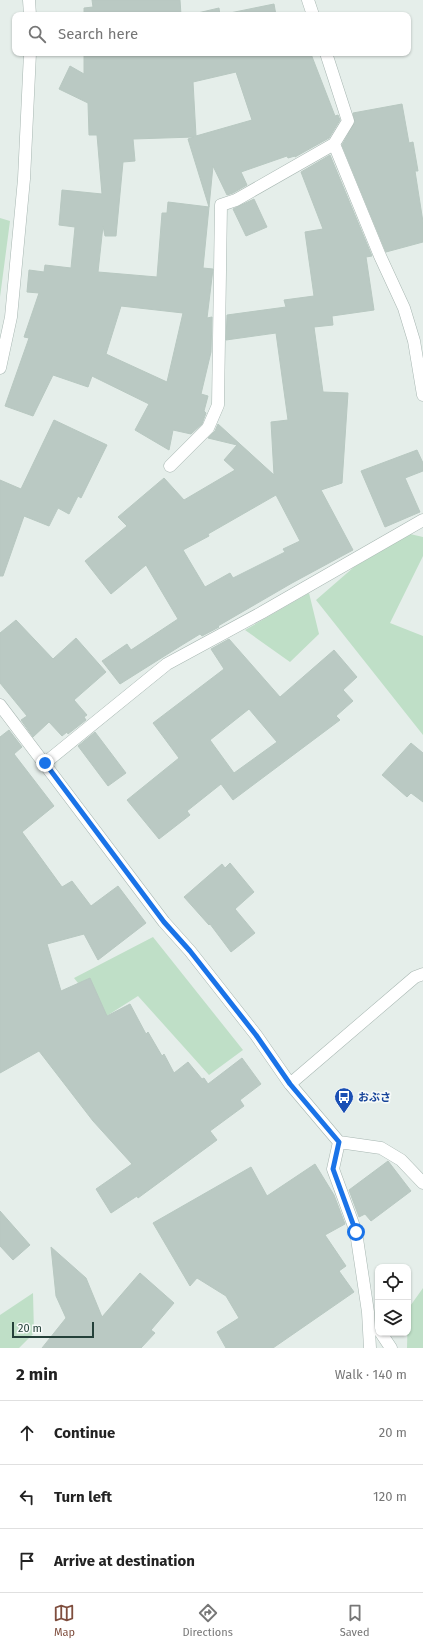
<!DOCTYPE html>
<html lang="en">
<head>
<meta charset="utf-8">
<style>
  :root { --surface:#fff; --page:#f2f2f2; --text:#222; --muted:#767676; --line:#e0e0e0; --accent:#7f4e3e }
  body { margin:0; font-family:"Fira Sans","Noto Sans JP",sans-serif; background:var(--page); color:var(--text) }
  .controls { position:absolute; right:12px; bottom:12px; display:grid; overflow:hidden; border-radius:8px; box-shadow:0 1px 3px #0004 }
  .controls button { width:36px; height:36px; display:grid; place-items:center; padding:0; border:0; border-bottom:1px solid var(--line); background:var(--surface); color:var(--text); font:20px sans-serif }
  .scale { position:absolute; left:12px; bottom:10px; width:82px; box-sizing:border-box; padding-left:4px; border:2px solid #244039; border-top:0; font-size:11px; line-height:14px; white-space:nowrap; color:#244039; -webkit-text-stroke:3px #f6faf8; paint-order:stroke }
  .stop { position:absolute; width:12px; height:12px; margin:-9px; border:3px solid #1a73e8; border-radius:50%; background:#fff }
  .stop.end { background:#1a73e8; border-color:#fff; box-shadow:0 1px 4px #0008 }
  .list { margin:0; padding:0; list-style:none }
  h2 { display:flex; justify-content:space-between; align-items:center; height:52px; margin:0; padding:0 16px; font-size:17px }
  h2 small { font-size:13px; font-weight:400; color:var(--muted) }
  .list li { display:grid; grid-template-columns:26px 1fr auto; gap:12px; align-items:center; box-sizing:border-box; height:64px; padding:0 16px; border-top:1px solid var(--line) }
  .list b { display:block; font-size:15px; white-space:nowrap }
  .list em { font-size:13px; font-style:normal; color:var(--muted) }
  .icon { flex:none; width:22px; height:22px; fill:none; stroke:currentColor; stroke-width:2; stroke-linecap:round; stroke-linejoin:round }
  .map { position:relative; flex:none; width:423px; height:1348px; overflow:hidden }
  .search { position:absolute; background:var(--surface); box-shadow:0 1px 3px #0004; left:12px; right:12px; top:12px; height:44px; display:flex; align-items:center; gap:10px; box-sizing:border-box; padding:0 14px; border-radius:8px; color:var(--muted); font-size:15px }
  .sheet { height:244px; background:var(--surface) }
  nav { display:flex; justify-content:space-around; align-items:center; box-sizing:border-box; height:56px; border-top:1px solid var(--line); background:var(--surface); font-size:11px; color:var(--muted) }
  nav a { display:grid; justify-items:center; gap:2px }
  nav .on { color:var(--accent) }
  .map>svg:first-child { display:block }
  .green { fill:#bfdfc7 }
  .building { fill:#bac9c3; stroke:#b8c8c1; fill-rule:evenodd }
  .lines { fill:none; stroke-linecap:round; stroke-linejoin:round }
  .minor-casing { stroke:#a7b6b1; stroke-width:13 }
  .minor { stroke:#fff; stroke-width:12 }
  .route { stroke:#1a73e8; stroke-width:5 }
  .labels { text-anchor:middle; stroke-width:3.5; stroke-linejoin:round; paint-order:stroke }
  .transit-label { font-size:11px; font-weight:bold; fill:#164399; stroke:#f6faf8; text-anchor:start }
</style>
</head>
<body>
<div class="map">
<svg width="423" height="1348" viewBox="0 0 423 1348">
  <rect width="100%" height="100%" fill="#e5eeea"/>
  <path class="green" d="M0,218L10,221L0,297Z
    M410,534L423,537V556L390,623L423,636V735L316,600L354,567Z
    M309,593L319,634L290,662L245,630Z
    M153,937L243,1050L209,1075L138,996L105,1017L74,978Z
    M423,1288V1348H407L408,1309Z
    M33,1293L34,1333L19,1348H0V1315Z"/>
  <path class="building" d="M92,0H180L181,15H84V8L93,7Z
    M274,4L276,15H189L219,8L220,15Z
    M84,53L311,54L335,116L338,115L340,120L329,138L295,157V156L288,158L287,156L241,172L247,185L233,193L227,195L213,166L209,207L188,139L194,137L133,139L135,161L123,162L116,236H105L103,226L98,272L157,277L162,213H167L168,202L209,207L203,268L213,269L207,318L212,317L211,352L201,394L208,396L204,411L206,413L202,424L191,434L173,430L169,450L135,430L149,404L92,376L88,387L53,375L33,416L5,406L29,338L24,337L39,293L27,292L29,270L44,272L45,265L71,268L75,227L59,225L62,190L102,194L97,135H89L88,103L59,89L70,66L84,74ZM236,72L252,120L196,136L193,82ZM121,306L183,313L167,382L106,354Z
    M402,104L409,143L413,142L418,171H415L423,222V242L386,252L342,145L355,122L353,113Z
    M330,155L372,256L366,257L374,310L332,316L333,325L314,327L323,392L348,393L342,483L321,490L353,550L292,583L218,626L219,627L202,636L200,634L182,645L120,684L102,661L127,644L131,650L178,619L146,565L111,594L85,561L127,526L118,517L164,478L184,500L235,470L224,460L237,445L208,438L215,431L218,424L274,475L271,422L288,420L276,333L226,340L227,315L286,307L284,300L314,296L305,232L323,229L301,172ZM276,495L300,541L283,549L285,552L233,578L230,573L205,587L183,550L209,536L208,534Z
    M254,199L267,227L246,236L233,209Z
    M54,420L107,445L81,498L78,496L69,514L58,508L49,526L24,516L3,576H0V480L21,489Z
    M417,450L423,463V471L405,478L420,512L385,527L361,471Z
    M16,620L53,659L76,638L106,672L74,700L87,715L84,717L86,720L68,734L67,732L62,736L49,722L33,737L21,720L27,716L0,683V633Z
    M229,639L280,697L334,650L357,677L343,690L353,701L336,716L340,720L233,800L221,784L187,811L190,815L159,839L127,800L179,758L153,723L224,669L211,649ZM249,709L277,742L234,773L210,740Z
    M9,730L22,747L14,754L54,806L22,832L62,887L72,881L91,906L118,886L146,923L98,960L84,934L47,944L61,991L90,978L107,1016L130,1004L146,1034L148,1032L162,1056L164,1054L174,1073L188,1062L202,1079L204,1078L208,1084L242,1058L261,1084L240,1100L244,1106L210,1131L217,1140L138,1198L137,1196L111,1213L96,1189L132,1164L93,1121L39,1051L0,1073V737Z
    M95,732L126,773L108,786L78,746Z
    M411,743L423,753V802L411,793L407,797L382,775Z
    M230,863L254,892L235,909L255,933L231,952L210,924L209,925L184,897L222,864L225,868Z
    M388,1161L411,1191L371,1221L365,1214L359,1217L349,1190Z
    M315,1164L334,1195L345,1224L325,1235L346,1266L339,1271L354,1292L273,1348H226L217,1332L239,1318L226,1296L197,1278L190,1286L153,1223L251,1167L267,1196Z
    M0,1211L30,1245L13,1260L0,1246Z
    M51,1247L86,1278L102,1317L140,1273L174,1303L151,1330L155,1333L141,1348H42L66,1318L56,1296Z"/>
  <g class="lines">
    <g class="minor-casing">
      <path id="minor" d="M29,0L30,15
        M308,0L313,15
        M326,53L348,121L334,144L380,256L404,308L414,341L423,395
        M0,368L11,317L24,179L30,53
        M170,466L208,428L218,405L221,205L236,200L334,144
        M0,705L164,922L190,951L256,1035L290,1084L339,1142L381,1148L401,1160L423,1183
        M45,763L167,664L261,613L423,520
        M290,1084L415,977L423,974
        M339,1142L333,1169L356,1232L368,1312L370,1348
        M381,1333L391,1348"/>
    </g>
    <use href="#minor" class="minor"/>
  </g>
  <g class="lines">
    <path class="route" d="M45,763L164,922L190,951L256,1035L290,1084L339,1142L333,1169L356,1232"/>
  </g>
  <defs>
    <g id="bus-pin" transform="scale(1)"><path d="M0 17L-7.5 6A9.5 9.5 0 1 1 7.5 6Z" fill="#1a4fb4" stroke="#f6faf8"/><path d="M-5-6H5V4H4V6H2V4H-2V6H-4V4H-5ZM-3.5-4V0h7V-4ZM-3.5 1.2v1.5H-2V1.2ZM2 1.2v1.5H3.5V1.2Z" fill="#fff"/></g>
  </defs>
  <g fill-rule="evenodd">
    <use href="#bus-pin" x="344" y="1097"/>
  </g>
  <g class="labels">
    <g class="transit-label">
      <text x="358" y="1101">おぶさ</text>
    </g>
  </g>
</svg>
<div class="controls">
<button><svg class="icon" aria-label="locate" viewBox="0 0 24 24"><circle cx="12" cy="12" r="6"/><path d="M12 2v4M12 18v4M2 12h4M18 12h4"/></svg></button>
<button><svg class="icon" aria-label="layers" viewBox="0 0 24 24"><path d="M12 4l9 5-9 5-9-5zM3 14l9 5 9-5"/></svg></button>
</div>
<div class="scale">20 m</div>
<div class="stop" style="left:356px;top:1232px"></div>
<div class="stop end" style="left:45px;top:763px"></div>
<div class="search"><svg class="icon" aria-label="search" viewBox="0 0 24 24"><circle cx="10" cy="10" r="6"/><path d="M15 15l6 6"/></svg>Search here</div>
</div>
<section class="sheet">
<h2>2 min<small>Walk · 140 m</small></h2>
<ul class="list">
<li><svg class="icon" aria-label="ahead" viewBox="0 0 24 24"><path d="M12 20V5M6 11l6-6 6 6"/></svg><div><b>Continue</b></div><em>20 m</em></li>
<li><svg class="icon" aria-label="left" viewBox="0 0 24 24"><path d="M17 20v-9H6M10 6l-5 5 5 5"/></svg><div><b>Turn left</b></div><em>120 m</em></li>
<li><svg class="icon" aria-label="arrive" viewBox="0 0 24 24"><path d="M6 21V4h12l-3 4 3 4H6"/></svg><div><b>Arrive at destination</b></div></li>
</ul>
</section>
<nav>
<a class="on"><svg class="icon" aria-label="map" viewBox="0 0 24 24"><path d="M3 6l6-2 6 2 6-2v14l-6 2-6-2-6 2zM9 4v14M15 6v14"/></svg>Map</a>
<a><svg class="icon" aria-label="directions" viewBox="0 0 24 24"><path d="M12 3l9 9-9 9-9-9zM9 14v-3h6M13 9l2 2-2 2"/></svg>Directions</a>
<a><svg class="icon" aria-label="saved" viewBox="0 0 24 24"><path d="M7 4h10v16l-5-4-5 4z"/></svg>Saved</a>
</nav>
</body>
</html>
